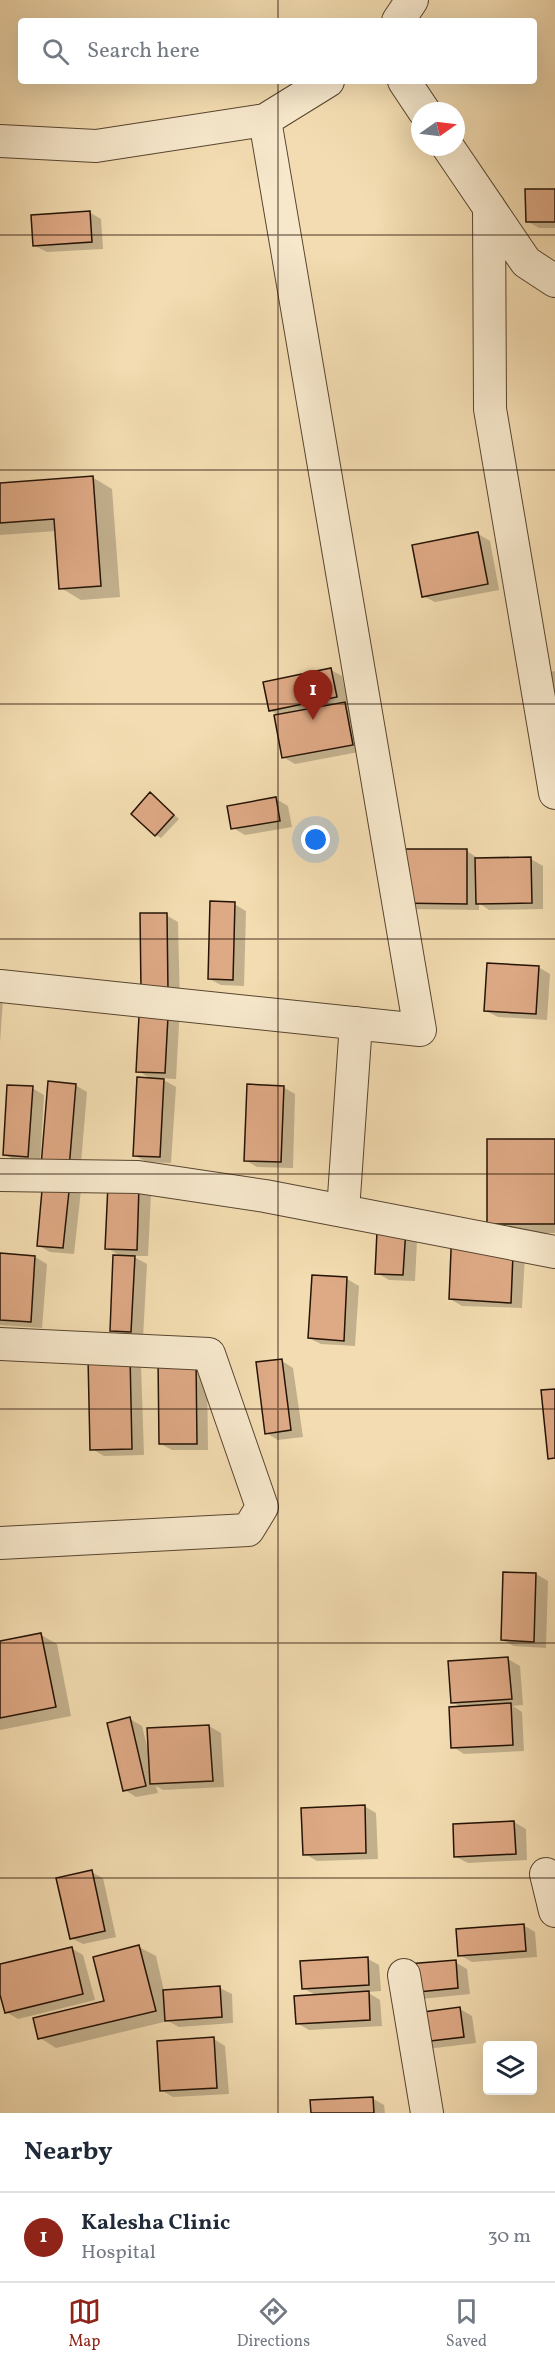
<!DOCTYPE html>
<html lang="en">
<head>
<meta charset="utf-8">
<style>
  :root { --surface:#fff; --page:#f2f2f3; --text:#1f2937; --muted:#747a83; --line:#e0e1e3; --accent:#8f2418 }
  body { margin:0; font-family:Vollkorn,serif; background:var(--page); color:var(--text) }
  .controls { position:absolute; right:18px; bottom:18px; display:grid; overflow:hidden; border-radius:6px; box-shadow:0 6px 24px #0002 }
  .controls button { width:54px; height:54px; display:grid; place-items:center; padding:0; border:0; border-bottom:2px solid var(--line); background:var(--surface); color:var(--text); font:30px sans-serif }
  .compass { position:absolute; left:411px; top:102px; width:54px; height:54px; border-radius:50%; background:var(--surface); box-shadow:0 6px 24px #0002; rotate:76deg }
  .you { position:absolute; left:316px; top:840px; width:21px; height:21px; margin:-15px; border:4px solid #fff; border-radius:50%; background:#1a73e8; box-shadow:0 0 0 9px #1a73e833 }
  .badge { display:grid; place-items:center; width:39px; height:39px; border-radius:50%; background:var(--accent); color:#fff; font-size:20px; font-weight:700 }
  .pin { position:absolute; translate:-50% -50px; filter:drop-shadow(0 2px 3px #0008) }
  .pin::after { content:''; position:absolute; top:32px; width:21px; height:18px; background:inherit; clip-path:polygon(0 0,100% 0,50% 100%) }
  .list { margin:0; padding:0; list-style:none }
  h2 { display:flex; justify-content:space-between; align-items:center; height:78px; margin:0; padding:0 24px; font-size:26px }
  h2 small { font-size:20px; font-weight:400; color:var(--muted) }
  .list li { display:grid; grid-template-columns:39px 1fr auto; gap:18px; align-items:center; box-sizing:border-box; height:90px; padding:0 24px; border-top:2px solid var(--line) }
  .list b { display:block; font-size:22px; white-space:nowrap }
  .list p { margin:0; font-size:20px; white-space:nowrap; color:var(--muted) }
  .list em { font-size:20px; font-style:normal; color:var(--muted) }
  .icon { flex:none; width:33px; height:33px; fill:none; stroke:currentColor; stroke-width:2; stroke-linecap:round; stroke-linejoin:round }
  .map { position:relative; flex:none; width:555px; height:2113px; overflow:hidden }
  .search { position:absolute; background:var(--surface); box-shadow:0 6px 24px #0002; left:18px; right:18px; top:18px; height:66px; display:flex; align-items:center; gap:15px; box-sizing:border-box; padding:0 21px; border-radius:6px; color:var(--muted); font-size:22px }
  .sheet { height:168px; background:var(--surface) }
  nav { display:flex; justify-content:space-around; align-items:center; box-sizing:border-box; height:84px; border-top:2px solid var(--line); background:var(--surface); font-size:16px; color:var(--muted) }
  nav a { display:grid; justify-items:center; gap:3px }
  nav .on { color:var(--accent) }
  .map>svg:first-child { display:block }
  .shadow { fill:#0003 }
  .building { fill:#dea985; stroke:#251305; stroke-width:1.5 }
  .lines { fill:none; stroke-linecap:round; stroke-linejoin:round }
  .street-casing { stroke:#584530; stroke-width:34 }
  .street { stroke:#f7e8cc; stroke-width:32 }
  .grid { fill:none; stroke:#251305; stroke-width:1.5; stroke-opacity:0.55 }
</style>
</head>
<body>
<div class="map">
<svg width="555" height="2113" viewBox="0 0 555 2113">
  <rect width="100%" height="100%" fill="#f3dcb1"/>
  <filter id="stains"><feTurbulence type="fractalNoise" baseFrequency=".00333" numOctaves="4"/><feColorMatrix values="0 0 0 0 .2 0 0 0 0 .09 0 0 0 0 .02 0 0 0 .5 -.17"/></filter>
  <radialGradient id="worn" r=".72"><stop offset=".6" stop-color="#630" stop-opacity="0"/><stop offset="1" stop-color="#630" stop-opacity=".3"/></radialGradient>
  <path class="shadow" d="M555,190V228H539L527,221Z
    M89,212L101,219L103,249L47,252L35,246Z
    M92,477L112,489L120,597L81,600L61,588L56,531L0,535V484Z
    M478,534L490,541L499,590L435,602L423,596Z
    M331,670L342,676L348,704H346L356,710L364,751L295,764L283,757L279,716L270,710Z
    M555,671V734L538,675Z
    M151,794L179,819L161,838L156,835Z
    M276,799L288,806L292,827L245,835L233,828Z
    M395,851H467L479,859H531L543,866V909L489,910L479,903V910L407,909Z
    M234,904L246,911L244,986L221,985L209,979Z
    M166,915L178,922L180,1007L176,1079L160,1078L176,1087L171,1163L146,1162L134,1155L153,1080L138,1071Z
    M538,967L550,974L547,1020L498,1017L486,1011Z
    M0,997L3,999L0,1043Z
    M75,1085L87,1092L80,1175L55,1172Z
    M283,1087L295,1094L293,1168L257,1167L245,1160Z
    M32,1088L44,1095L40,1163L16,1161L4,1154Z
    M555,1140V1233H516L526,1238L522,1308L462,1306L450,1299L489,1223Z
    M69,1183L81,1190L74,1254L50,1252L38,1245Z
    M109,1186L151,1194L148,1256H132L147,1264L143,1338L123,1337L111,1330L122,1257L107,1248Z
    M418,1220L415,1281L389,1280L377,1273Z
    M0,1254L35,1257L47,1264L42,1328L0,1325Z
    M313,1277L347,1279L359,1286L355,1346L321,1344L309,1338Z
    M129,1357L141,1364L144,1455L104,1456L92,1449Z
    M195,1360L207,1367L208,1450H172L161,1444Z
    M282,1361L293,1368L303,1437L278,1440L266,1433Z
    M536,1574L548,1581L546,1648L514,1646L502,1640Z
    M41,1635L57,1644L71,1716L0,1730V1643Z
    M508,1659L520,1666L523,1705L513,1706L522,1712L524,1751L464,1754L453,1747L461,1707L452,1702Z
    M130,1719L142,1726L148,1750L209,1726L221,1733L224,1787L163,1790L156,1786L158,1793L136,1797L125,1790Z
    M364,1806L376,1813L378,1859L317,1861L305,1854Z
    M514,1822L526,1829L527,1860L468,1863L456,1857Z
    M91,1872L103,1878L116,1937L83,1944L71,1938Z
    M523,1925L535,1932L537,1957L472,1962L460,1955Z
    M139,1947L156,1956L164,1991L220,1988L232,1994L233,2023L179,2027L168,2021L56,2048L40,2038L105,2002Z
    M71,1948L83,1955L95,2000L18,2019L6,2012L0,1989V1966Z
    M368,1959L379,1965L381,1991L367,1992L380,2000L382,2026L309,2030L297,2023L317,1996L303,1988Z
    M455,1962L467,1969L470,1994L411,2000Z
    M460,2009L472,2016L476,2043L419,2050Z
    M214,2039L225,2046L229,2094L173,2097L161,2090Z
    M372,2098L384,2105L385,2113H312Z"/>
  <path class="building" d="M525,189H555V222H526Z
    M90,211L92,242L33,246L31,215Z
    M93,476L101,586L59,589L54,519L0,523V483Z
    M478,532L488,584L422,597L412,545Z
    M331,668L337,697L269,711L263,682Z
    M345,702L353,745L282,758L274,715Z
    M150,792L174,815L155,836L131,814Z
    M276,797L280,821L231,829L227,806Z
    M394,849H467V904L394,903Z
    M531,857L532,903L476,904L475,858Z
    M210,901L235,902L233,980L208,979Z
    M140,913H167L168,991H141Z
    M487,963L539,966L536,1014L484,1011Z
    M140,997L169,998L165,1073L136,1072Z
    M137,1077L164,1079L160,1157L133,1156Z
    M48,1081L76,1084L69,1169L41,1166Z
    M247,1084L284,1086L281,1162L244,1161Z
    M7,1085L33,1086L28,1157L3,1155Z
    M487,1139H555V1224H487Z
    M43,1179L70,1182L63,1248L37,1246Z
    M108,1184L139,1186L137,1250L105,1249Z
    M378,1210L407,1212L403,1275L375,1274Z
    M452,1227L514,1230L511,1303L449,1299Z
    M0,1253L35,1256L31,1322L0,1320Z
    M113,1255L135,1256L131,1332L110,1331Z
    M312,1275L347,1277L344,1341L308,1338Z
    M130,1356L132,1449L90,1450L88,1357Z
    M158,1359H196L197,1444H159Z
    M282,1359L291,1430L265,1434L256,1362Z
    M555,1389V1458L548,1459L541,1390Z
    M503,1572L536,1573L534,1642L501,1640Z
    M41,1633L56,1707L0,1718V1641Z
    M508,1657L512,1699L451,1703L448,1661Z
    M511,1703L513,1745L451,1748L449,1707Z
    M130,1717L146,1786L123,1791L107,1723Z
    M209,1725L213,1781L150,1784L147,1728Z
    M365,1805L366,1853L303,1855L301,1808Z
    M514,1821L516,1854L454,1857L453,1824Z
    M92,1870L105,1931L70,1939L56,1878Z
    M524,1924L526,1951L458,1956L456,1929Z
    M139,1945L156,2011L38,2039L33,2018L104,2001L93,1957Z
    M72,1947L83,1994L5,2013L0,1995V1964Z
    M368,1957L369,1985L302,1989L300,1961Z
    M456,1960L458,1988L398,1994L395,1965Z
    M220,1986L222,2017L165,2021L163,1990Z
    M369,1991L370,2020L296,2024L294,1996Z
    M460,2007L464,2037L405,2044L401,2015Z
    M214,2037L217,2088L160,2091L157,2041Z
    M373,2097L374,2113H311L310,2100Z"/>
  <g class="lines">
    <g class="street-casing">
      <path id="street" d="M398,21L412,0
        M404,81L424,111
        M0,141L96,146L265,120L328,81
        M448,147L526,262L555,281
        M489,207L490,409L555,793
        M0,986L420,1030L265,120
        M0,1175L138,1177L265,1196L555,1252
        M343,1211L356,1023
        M0,1344L209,1354L262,1507L248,1530L0,1543
        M546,1874L555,1911
        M404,1975L427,2113"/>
    </g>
    <use href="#street" class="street"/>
  </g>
  <path class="grid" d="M278,0V21M278,81V2113M0,235H555M0,470H555M0,704H555M0,939H555M0,1174H555M0,1409H555M0,1643H555M0,1878H555"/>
  <rect width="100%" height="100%" filter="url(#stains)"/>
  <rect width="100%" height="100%" fill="url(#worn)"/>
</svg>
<div class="controls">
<button><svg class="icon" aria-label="layers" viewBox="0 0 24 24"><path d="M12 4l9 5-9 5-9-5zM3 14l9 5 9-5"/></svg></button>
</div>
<svg class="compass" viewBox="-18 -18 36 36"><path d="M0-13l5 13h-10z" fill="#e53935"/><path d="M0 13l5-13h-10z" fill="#747a83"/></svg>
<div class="you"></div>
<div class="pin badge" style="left:313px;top:720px">1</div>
<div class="search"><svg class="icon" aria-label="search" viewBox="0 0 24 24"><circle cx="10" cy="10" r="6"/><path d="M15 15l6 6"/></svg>Search here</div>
</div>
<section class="sheet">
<h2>Nearby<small></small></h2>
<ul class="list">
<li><span class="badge">1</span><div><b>Kalesha Clinic</b><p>Hospital</p></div><em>30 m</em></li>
</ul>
</section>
<nav>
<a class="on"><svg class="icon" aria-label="map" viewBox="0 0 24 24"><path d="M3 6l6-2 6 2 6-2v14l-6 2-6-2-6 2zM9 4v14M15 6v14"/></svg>Map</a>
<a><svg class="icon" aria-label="directions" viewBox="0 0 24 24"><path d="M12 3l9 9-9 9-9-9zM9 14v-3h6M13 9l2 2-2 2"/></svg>Directions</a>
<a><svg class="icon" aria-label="saved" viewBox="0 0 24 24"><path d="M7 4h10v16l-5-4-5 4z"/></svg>Saved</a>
</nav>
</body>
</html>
